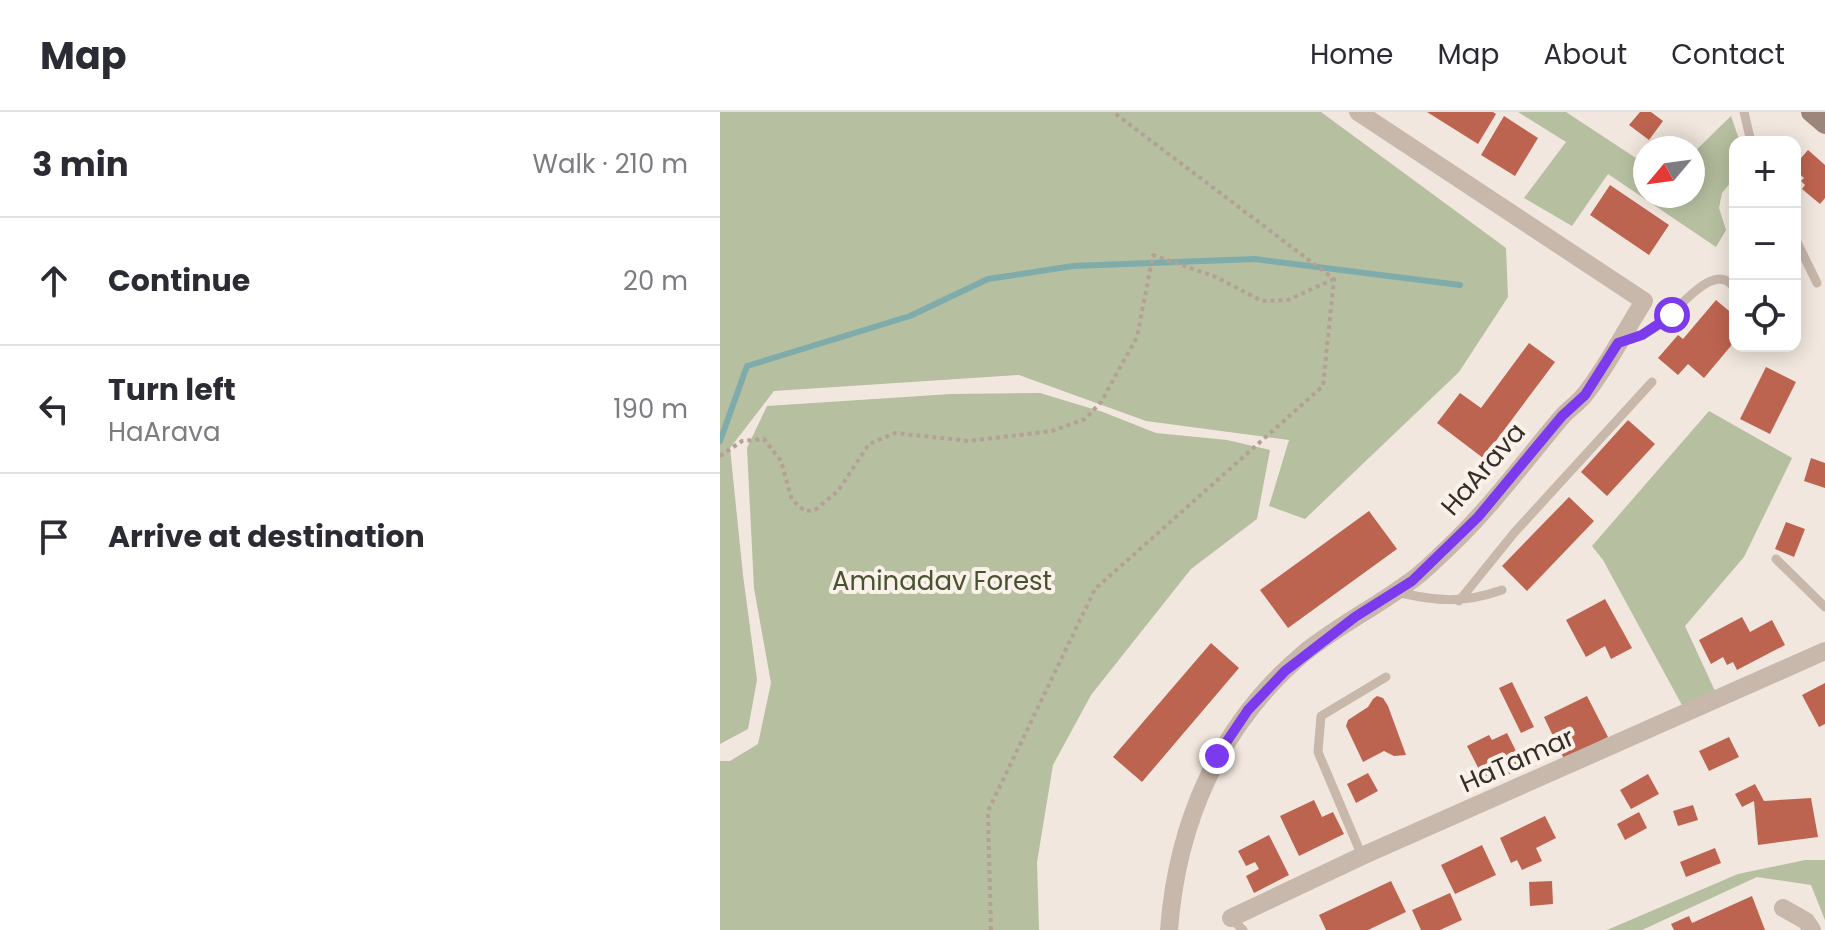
<!DOCTYPE html>
<html lang="en">
<head>
<meta charset="utf-8">
<style>
  :root { --surface:#fff; --page:#f7f7f7; --text:#2b2b33; --muted:#7c7c81; --line:#e1e1e2 }
  body { margin:0; font-family:Poppins,sans-serif; background:var(--page); color:var(--text) }
  .controls { position:absolute; right:24px; top:24px; display:grid; overflow:hidden; border-radius:16px; box-shadow:0 4px 20px #0003 }
  .controls button { width:72px; height:72px; display:grid; place-items:center; padding:0; border:0; border-bottom:2px solid var(--line); background:var(--surface); color:var(--text); font:40px sans-serif }
  .compass { position:absolute; left:913px; top:24px; width:72px; height:72px; border-radius:50%; background:var(--surface); box-shadow:0 4px 20px #0003; rotate:241deg }
  .stop { position:absolute; width:24px; height:24px; margin:-18px; border:6px solid #7c3aed; border-radius:50%; background:#fff }
  .stop.end { background:#7c3aed; border-color:#fff; box-shadow:0 2px 8px #0008 }
  .list { margin:0; padding:0; list-style:none }
  h2 { display:flex; justify-content:space-between; align-items:center; height:104px; margin:0; padding:0 32px; font-size:34px }
  h2 small { font-size:26px; font-weight:400; color:var(--muted) }
  .list li { display:grid; grid-template-columns:52px 1fr auto; gap:24px; align-items:center; box-sizing:border-box; height:128px; padding:0 32px; border-top:2px solid var(--line) }
  .list b { display:block; font-size:30px; white-space:nowrap }
  .list p { margin:0; font-size:26px; white-space:nowrap; color:var(--muted) }
  .list em { font-size:26px; font-style:normal; color:var(--muted) }
  .icon { flex:none; width:44px; height:44px; fill:none; stroke:currentColor; stroke-width:2; stroke-linecap:round; stroke-linejoin:round }
  .map { position:relative; flex:none; width:1105px; height:818px; overflow:hidden }
  header { display:flex; align-items:center; gap:48px; box-sizing:border-box; height:112px; padding:0 40px; background:var(--surface); border-bottom:2px solid var(--line) }
  header strong { font-size:38px }
  nav { display:flex; gap:44px; margin-inline-start:auto; font-size:28px }
  main { display:flex }
  aside { flex:1; background:var(--surface) }
  .map>svg:first-child { display:block }
  .green { fill:#b6bf9f }
  .lines { fill:none; stroke-linecap:round; stroke-linejoin:round }
  .stream { stroke:#7facab; stroke-width:6 }
  .building { fill:#bd6450 }
  .path { stroke:#b4a195; stroke-width:4; stroke-dasharray:4 4; stroke-linecap:butt }
  .lane { stroke:#c8b7ab; stroke-width:9 }
  .street { stroke:#c8b7ab; stroke-width:18 }
  .secondary { stroke:#9c867c; stroke-width:20 }
  .route { stroke:#7c3aed; stroke-width:10 }
  .labels { text-anchor:middle; stroke-width:8; stroke-linejoin:round; paint-order:stroke }
  .street-label { font-size:26px; fill:#362d29; stroke:#f9f1ea }
  .park-label { font-size:26px; fill:#48532f; stroke:#f9f1ea }
</style>
</head>
<body>
<header>
<strong>Map</strong>
<nav><a>Home</a><a>Map</a><a>About</a><a>Contact</a></nav>
</header>
<main>
<aside>
<h2>3 min<small>Walk · 210 m</small></h2>
<ul class="list">
<li><svg class="icon" aria-label="ahead" viewBox="0 0 24 24"><path d="M12 20V5M6 11l6-6 6 6"/></svg><div><b>Continue</b></div><em>20 m</em></li>
<li><svg class="icon" aria-label="left" viewBox="0 0 24 24"><path d="M17 20v-9H6M10 6l-5 5 5 5"/></svg><div><b>Turn left</b><p>HaArava</p></div><em>190 m</em></li>
<li><svg class="icon" aria-label="arrive" viewBox="0 0 24 24"><path d="M6 21V4h12l-3 4 3 4H6"/></svg><div><b>Arrive at destination</b></div></li>
</ul>
</aside>
<div class="map">
<svg width="1105" height="818" viewBox="0 0 1105 818">
  <rect width="100%" height="100%" fill="#f1e7de"/>
  <path class="green" d="M0,0H601L786,136L788,185L739,260L585,407L549,394L569,328L426,309L299,263L54,279L10,336L23,463L37,568L28,617L0,632Z
    M798,0H846L925,52V84H973V41L1011,4L1020,30H1015V65L1002,81L999,96L1006,118L996,135L888,62L852,114L804,86L846,30Z
    M320,281L383,300L436,321L507,328L550,338L537,407L471,457L371,583L333,653L317,750L319,818H0V649H10L38,632L51,571L34,476L27,336L47,294L231,282Z
    M989,299L1072,346L1024,445L965,514L995,579L963,595L883,448L872,434Z
    M1085,748H1105V808L1091,773L1037,765L922,818H887L1018,762Z"/>
  <g class="lines">
    <path class="stream" d="M0,329L27,254L190,204L268,167L353,154L535,147L740,173"/>
  </g>
  <path class="building" d="M707,0H773L776,2L758,32Z
    M920,0H931L943,9L929,28L909,13Z
    M784,4L818,26L795,64L761,43Z
    M1088,38L1105,53V86L1100,92L1082,77L1085,73L1081,69L1084,66L1075,58V53Z
    M890,73L949,113L929,143L870,103Z
    M996,188L1015,204V229L984,266L968,252L958,263L938,246L958,223L963,227Z
    M809,231L835,250L763,346L717,311L740,281L761,296Z
    M1046,255L1076,270L1050,322L1020,307Z
    M908,308L935,332L887,384L861,360Z
    M1091,346L1105,351V376L1084,369Z
    M849,385L874,409L807,479L782,454Z
    M649,399L677,437L568,516L540,478Z
    M1066,410L1085,417L1074,445L1055,437Z
    M885,487L912,536L891,547L885,534L866,545L846,508Z
    M1022,505L1030,520L1052,508L1065,533L1017,558L1013,550L1007,553L1003,545L991,552L979,528Z
    M491,531L519,556L422,670L393,645Z
    M792,570L814,615L801,621L779,576Z
    M1105,571V612L1099,615L1082,583Z
    M657,584L663,586L668,594L686,643L674,644L664,639L643,650L626,614L628,608L648,595L653,587Z
    M867,584L888,625L844,647L824,605Z
    M787,621L798,643L803,640L809,652L773,670L770,662L763,665L747,634L769,623L772,628Z
    M1009,625L1019,645L989,659L979,639Z
    M648,661L658,679L636,691L627,672Z
    M928,662L939,682L911,697L900,678Z
    M1035,672L1044,689L1091,686L1098,725L1038,733L1034,689L1022,695L1015,682Z
    M594,688L602,705L613,700L624,722L579,744L560,704Z
    M973,693L978,708L958,714L953,699Z
    M919,700L927,716L905,728L897,712Z
    M825,704L836,726L816,736L822,749L802,758L797,748L791,751L780,726Z
    M549,723L569,763L534,781L526,764L539,757L535,750L526,754L518,739Z
    M762,733L776,763L735,782L721,753Z
    M995,736L1001,751L966,765L960,750Z
    M671,769L686,800L648,818H606L599,803Z
    M832,769L833,792L810,794L809,770Z
    M730,781L742,808L720,818H701L692,798Z
    M1032,784L1045,818H954L951,812L969,804L972,811Z"/>
  <g class="lines">
    <path class="path" d="M0,344L22,329L44,327L61,349L72,388L85,399L95,398L118,379L149,332L175,321L249,329L332,319L365,307L381,290L417,225L433,143L496,165L542,189L568,188L614,167
      M271,818L268,699L375,477L603,274L614,167L393,0"/>
    <path class="lane" d="M1024,0L1031,30
      M1075,126L1097,171
      M904,229C916,225 928,221 939,213C956,201 995,145 1015,177
      M1056,447L1105,495
      M676,480C716,489 742,492 782,478
      M739,489L794,421L932,270
      M642,744L598,640L601,604L666,565
      M511,806L523,818"/>
    <path class="street" d="M1063,796L1086,809L1092,818
      M511,806L642,744L1105,539
      M449,818C457,711 499,613 583,542C616,515 654,496 688,471C703,461 716,447 729,435C770,396 804,350 840,307C848,297 859,291 866,281C888,253 905,219 924,189L638,0"/>
    <path class="secondary" d="M1091,0L1105,12"/>
  </g>
  <g class="lines">
    <path class="route" d="M497,644L528,598L565,559L635,505L692,469L758,405L842,304L865,283L898,231L922,223L952,203"/>
  </g>
  <g class="labels">
    <g class="street-label">
      <text transform="translate(763 357) rotate(-49)" y="9">HaArava</text>
      <text transform="translate(797 648) rotate(-24)" y="9">HaTamar</text>
    </g>
    <g class="park-label">
      <text x="222" y="478">Aminadav Forest</text>
    </g>
  </g>
</svg>
<div class="controls">
<button>+</button>
<button>−</button>
<button><svg class="icon" aria-label="locate" viewBox="0 0 24 24"><circle cx="12" cy="12" r="6"/><path d="M12 2v4M12 18v4M2 12h4M18 12h4"/></svg></button>
</div>
<svg class="compass" viewBox="-18 -18 36 36"><path d="M0-13l5 13h-10z" fill="#e53935"/><path d="M0 13l5-13h-10z" fill="#7c7c81"/></svg>
<div class="stop" style="left:952px;top:203px"></div>
<div class="stop end" style="left:497px;top:644px"></div>
</div>
</main>
</body>
</html>
